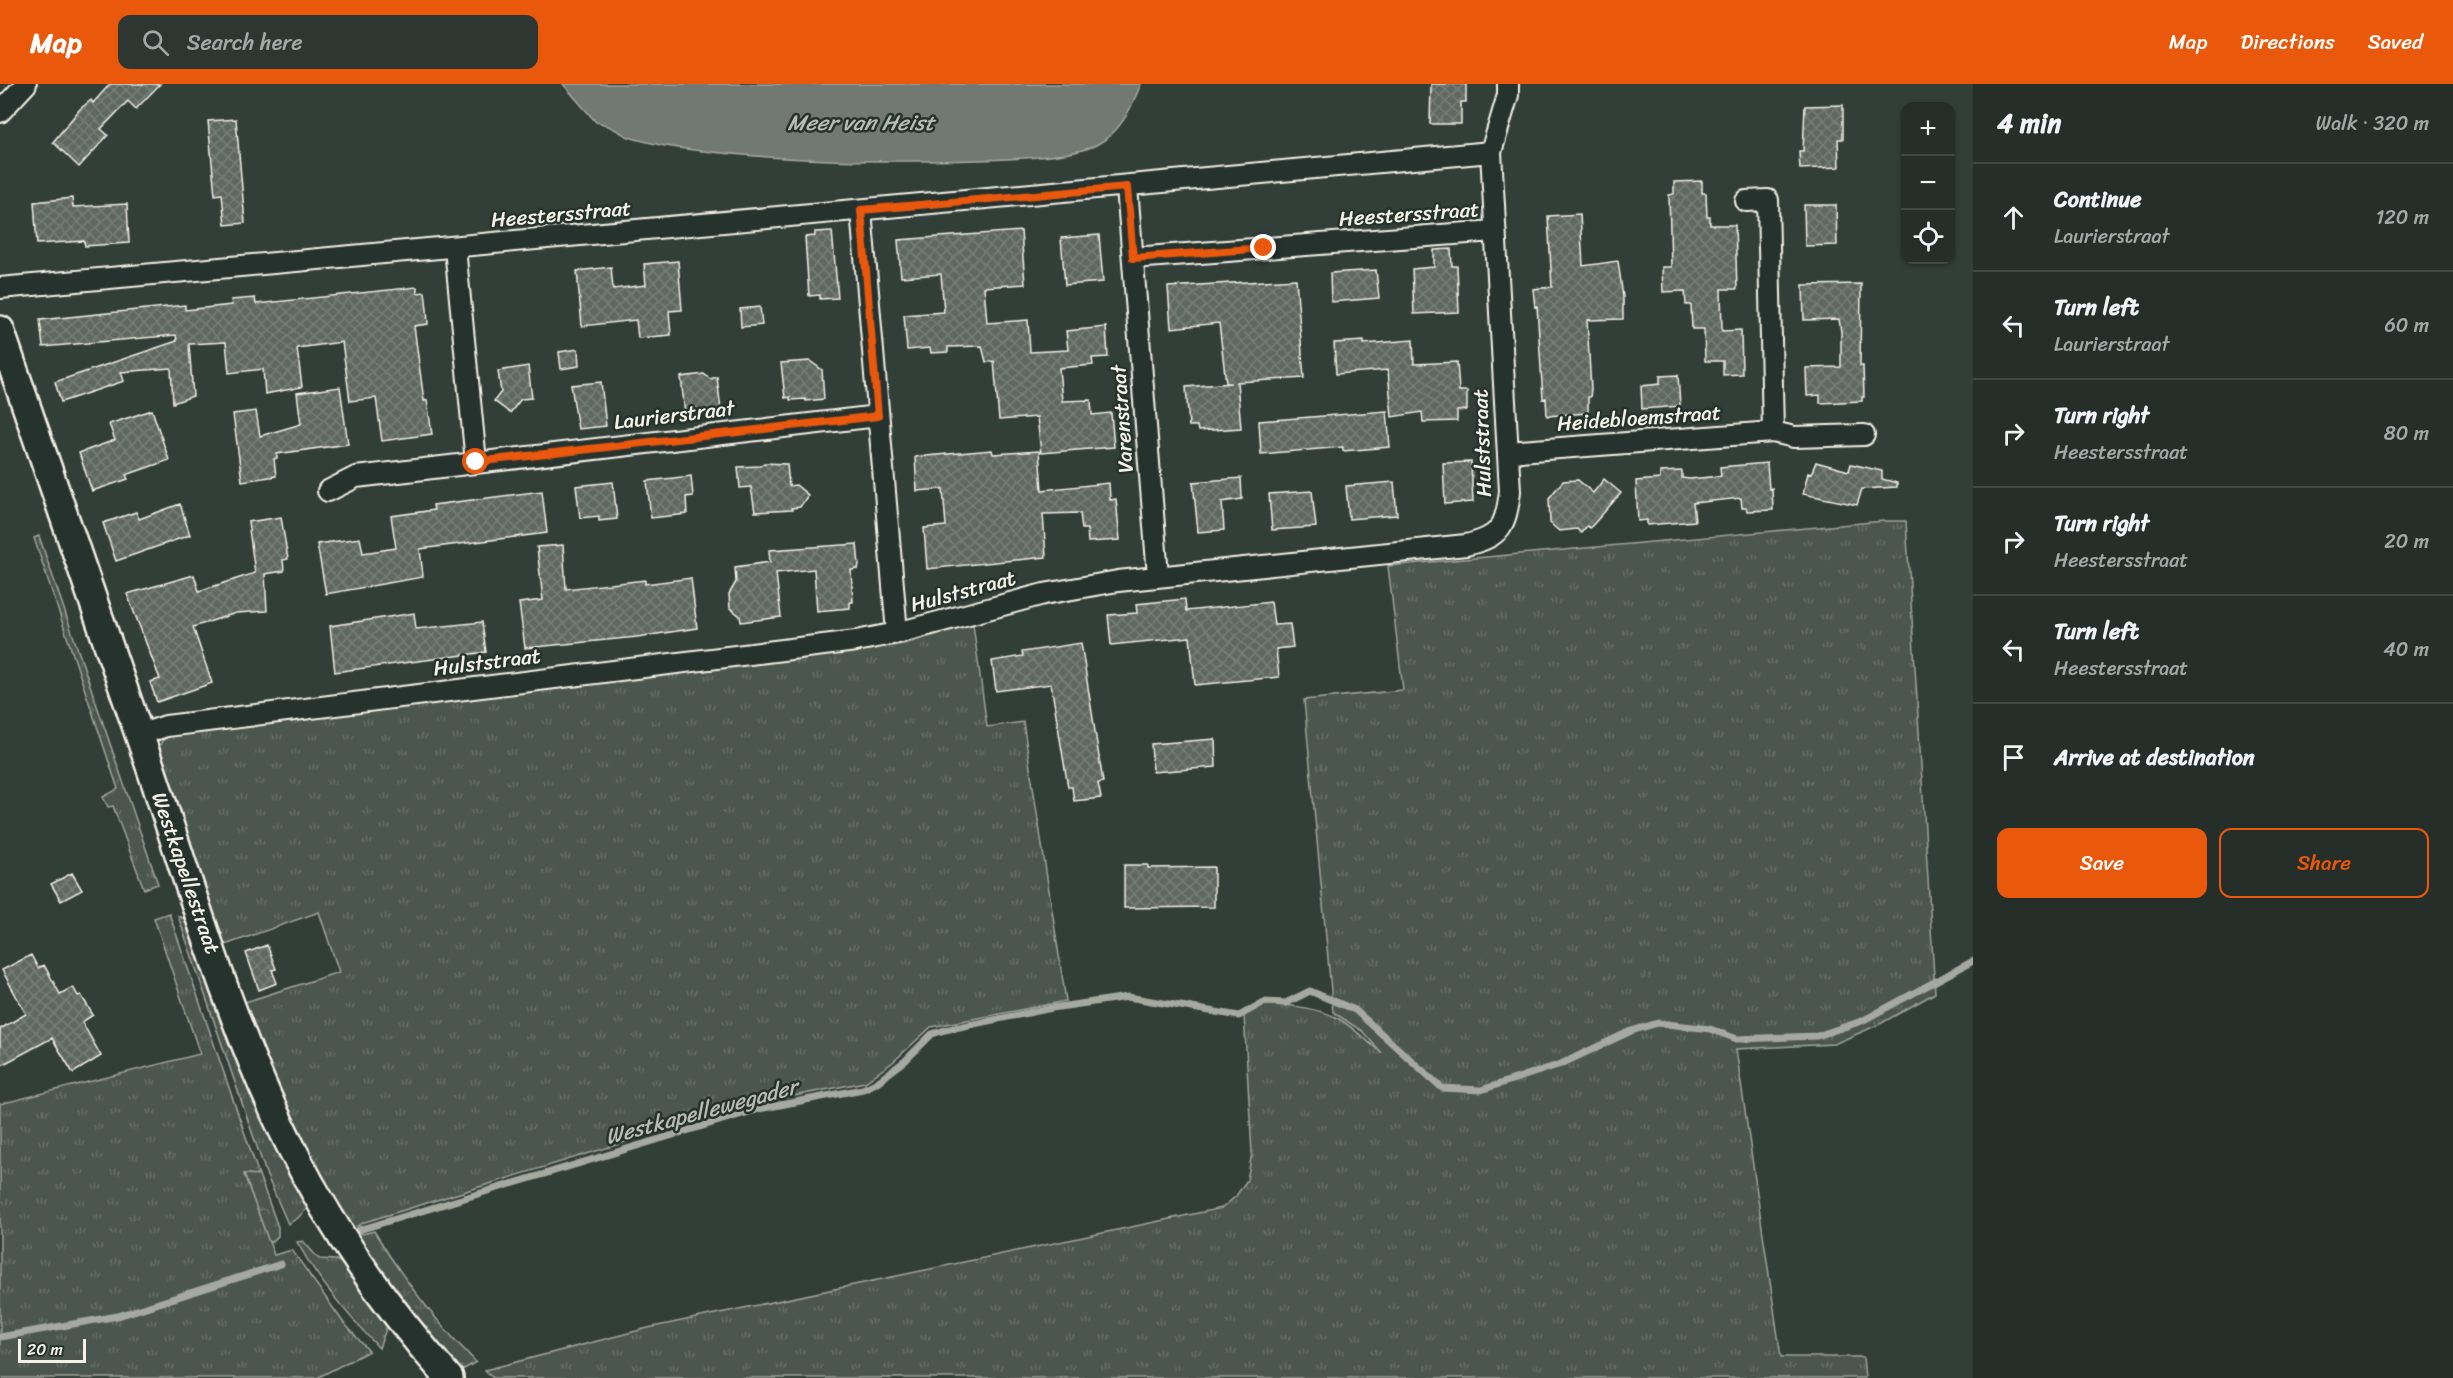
<!DOCTYPE html>
<html lang="en">
<head>
<meta charset="utf-8">
<style>
  :root { --surface:#262e2a; --page:#2e3632; --text:#f1f3f6; --muted:#a4a8a8; --line:#424a47; --accent:#ea580c }
  body { margin:0; font-family:Sriracha,sans-serif; background:var(--page); color:var(--text) }
  .controls { position:absolute; right:18px; top:18px; display:grid; overflow:hidden; border-radius:12px; box-shadow:0 2px 4px #0004 }
  .controls button { width:54px; height:54px; display:grid; place-items:center; padding:0; border:0; border-bottom:2px solid var(--line); background:var(--surface); color:var(--text); font:30px sans-serif }
  .scale { position:absolute; left:18px; bottom:15px; width:68px; box-sizing:border-box; padding-left:6px; border:3px solid #f4f1e8; border-top:0; font-size:16px; line-height:21px; white-space:nowrap; color:#f4f1e8; -webkit-text-stroke:4px #26332d; paint-order:stroke }
  .stop { position:absolute; width:18px; height:18px; margin:-14px; border:4px solid #ea580c; border-radius:50%; background:#fff }
  .stop.end { background:#ea580c; border-color:#fff; box-shadow:0 2px 6px #0008 }
  .list { margin:0; padding:0; list-style:none }
  h2 { display:flex; justify-content:space-between; align-items:center; height:78px; margin:0; padding:0 24px; font-size:26px }
  h2 small { font-size:20px; font-weight:400; color:var(--muted) }
  .list li { display:grid; grid-template-columns:39px 1fr auto; gap:18px; align-items:center; box-sizing:border-box; height:108px; padding:0 24px; border-top:2px solid var(--line) }
  .list b { display:block; font-size:22px; white-space:nowrap }
  .list p { margin:0; font-size:20px; white-space:nowrap; color:var(--muted) }
  .list em { font-size:20px; font-style:normal; color:var(--muted) }
  .actions { display:flex; gap:12px; padding:18px 24px }
  .actions a { flex:1; padding:14px 0; border:2px solid var(--accent); border-radius:12px; text-align:center; font-size:21px; color:var(--accent) }
  .actions .main { background:var(--accent); color:#fff }
  .icon { flex:none; width:33px; height:33px; fill:none; stroke:currentColor; stroke-width:2; stroke-linecap:round; stroke-linejoin:round }
  .map { position:relative; flex:none; width:1973px; height:1294px; overflow:hidden }
  header { display:flex; align-items:center; gap:36px; box-sizing:border-box; height:84px; padding:0 30px; background:var(--accent); color:#fff }
  header strong { font-size:28px }
  nav { display:flex; gap:33px; margin-inline-start:auto; font-size:21px }
  .search { width:420px; height:54px; background:var(--page); display:flex; align-items:center; gap:15px; box-sizing:border-box; padding:0 21px; border-radius:12px; color:var(--muted); font-size:22px }
  main { display:flex }
  aside { flex:1; background:var(--surface) }
  .map>svg:first-child { display:block }
  .grass { fill:url(#grass-tufts); stroke:#a0a49c; stroke-width:1.5 }
  .forest { fill:url(#forest-crowns); stroke:#a0a49c; stroke-width:1.5 }
  .water { fill:#727972; stroke:#a6a9a1; stroke-width:1.5 }
  .lines { fill:none; stroke-linecap:round; stroke-linejoin:round }
  .stream { stroke:#a6a9a1; stroke-width:7 }
  .building { fill:url(#building-cross-hatch); stroke:#f4f1e8; stroke-width:1.5 }
  .street-casing { stroke:#f4f1e8; stroke-width:24 }
  .secondary-casing { stroke:#f4f1e8; stroke-width:32 }
  .street { stroke:#26332d; stroke-width:20 }
  .secondary { stroke:#26332d; stroke-width:27 }
  .route { stroke:#ea580c; stroke-width:8 }
  .labels { text-anchor:middle; stroke-width:5; stroke-linejoin:round; paint-order:stroke }
  .street-label { font-size:21px; fill:#f4f1e8; stroke:#26332d }
  .water-label { font-size:22px; font-style:italic; fill:#babbb3; stroke:#26332d }
</style>
</head>
<body>
<header>
<strong>Map</strong>
<div class="search"><svg class="icon" aria-label="search" viewBox="0 0 24 24"><circle cx="10" cy="10" r="6"/><path d="M15 15l6 6"/></svg>Search here</div>
<nav><a>Map</a><a>Directions</a><a>Saved</a></nav>
</header>
<main>
<div class="map">
<svg width="1973" height="1294" viewBox="0 0 1973 1294">
  <defs>
    <pattern id="grass-tufts" width="24" height="20" patternUnits="userSpaceOnUse" patternTransform="scale(1.5)"><rect width="24" height="20" fill="#4c564f"/><path d="M3 7l-1-3M5 7V3M7 7l1-3M15 17l-1-3M17 17v-4M19 17l1-3" fill="none" stroke="#666f68"/></pattern>
    <pattern id="forest-crowns" width="20" height="18" patternUnits="userSpaceOnUse" patternTransform="scale(1.5)"><rect width="20" height="18" fill="#4c564f"/><path d="M2 6a3 3 0 1 1 6 0M12 15a3 3 0 1 1 6 0" fill="none" stroke="#666f68"/></pattern>
    <pattern id="building-cross-hatch" width="8" height="8" patternUnits="userSpaceOnUse" patternTransform="scale(1.5)"><rect width="8" height="8" fill="#5f6861"/><path d="M0 0l8 8M0 8l8-8" fill="none" stroke="#777e78"/></pattern>
  </defs>
  <rect width="100%" height="100%" fill="#323e38"/>
  <filter id="ink" filterUnits="userSpaceOnUse"><feTurbulence type="fractalNoise" baseFrequency=".0167" numOctaves="2"/><feDisplacementMap in="SourceGraphic" scale="12" xChannelSelector="R" yChannelSelector="G"/><feConvolveMatrix kernelMatrix="1 2 1 2 8 2 1 2 1" color-interpolation-filters="sRGB"/></filter>
  <g filter="url(#ink)">
    <path class="grass" d="M1884,437H1906L1935,909L1880,940L1834,960L1736,965L1781,1273H1863L1865,1294H493L485,1286L648,1244L1222,1124L1236,1112L1247,1096L1252,1069L1244,930C1248,928 1252,925 1256,923C1275,916 1322,925 1339,935C1355,944 1368,959 1382,969L1362,947L1333,928L1304,616L1403,606L1388,482Z
      M39,452L158,800L144,805L113,722L108,723L103,713L118,705L34,454Z
      M973,540L987,643L1023,638L1066,917L931,943L893,978L865,998L743,1022L365,1138L357,1142L362,1150L374,1147C402,1194 437,1239 476,1278L459,1288L416,1237L336,1124L287,1031L242,919L339,888L319,828L222,862L156,671L162,657L169,652L904,560Z
      M169,829L259,1091L244,1090L274,1171L292,1166L343,1238L369,1267L317,1294H0V1020L200,970L154,834Z
      M178,832L189,837L307,1124L298,1134L288,1140L267,1092Z
      M303,1157L319,1175L336,1176L347,1182L387,1242L379,1264C348,1231 319,1198 297,1158Z"/>
    <path class="forest" d="M244,1090L259,1091L278,1143V1152L272,1158H269Z"/>
    <path class="water" d="M563,0H1141C1131,24 1121,49 1096,61C1070,74 1009,75 979,76C905,78 830,78 755,72C722,69 688,67 656,60C647,58 638,56 629,53C618,48 609,40 596,38Z"/>
    <g class="lines">
      <path class="stream" d="M359,1146L759,1025L863,1005L876,999L905,977L932,950L945,946L1052,924L1128,913L1239,932L1264,918L1286,919L1310,907L1355,926L1442,1004L1481,1006L1561,980L1631,947L1658,939L1710,945L1737,955L1817,952L1862,937L1973,877
        M0,1253L118,1232L281,1180"/>
    </g>
    <path class="building" d="M110,0H160L136,25L128,17L101,45L108,51L79,83L53,58L80,25L91,16L93,19Z
      M1431,0H1466V18H1461V40H1430Z
      M1843,21V55H1838L1839,83L1800,85L1799,67H1803L1805,22Z
      M236,35L245,139L225,141L222,110L215,111L208,37Z
      M1702,97V109H1706L1707,133H1710V141H1735L1737,205H1721L1722,247L1741,246L1742,290L1723,291V277H1705L1704,245H1692L1691,221H1686L1685,207L1663,208L1662,183H1671L1669,111L1674,110V98Z
      M72,114L73,123L127,120L129,159L85,162L84,157L37,160L34,118Z
      M1804,121H1836L1837,161L1805,162Z
      M1580,130L1583,182L1618,177L1623,213V235L1587,236L1591,305L1590,313H1588V329L1547,332L1546,314L1543,315L1537,222L1535,223L1533,205L1552,203L1548,132Z
      M832,147L838,214L820,215V211L809,212L805,153L815,152V148Z
      M1021,147L1025,200L984,203L987,239L1028,236L1030,268L1068,266L1066,247L1106,243L1108,273L1092,274L1093,281L1059,284L1062,317L1091,316L1092,331L1111,329L1114,363L1041,369L1037,333L999,336L994,277L986,278L982,262L948,263V268L931,269L930,264L907,266L904,231L944,228L941,190L901,193L898,156Z
      M1099,151L1103,198L1065,201L1061,154Z
      M1451,165L1452,182H1457L1459,228L1414,230L1412,185L1434,183V166Z
      M678,177L682,226L669,227L671,251L638,254L636,236L582,242L577,187L611,183L613,205L646,201L644,180Z
      M1376,186L1379,214L1331,218L1330,189Z
      M1296,195L1304,294L1237,298L1241,344L1198,347L1197,342H1189L1186,303L1231,299H1226L1219,239L1171,244L1168,203Z
      M1861,200L1860,282H1863L1864,313H1862V317L1820,319V311L1807,312L1806,284L1841,283V248L1839,235L1804,236L1803,201Z
      M417,203V209L425,208L427,225L428,240L414,242L424,317L427,316L432,350L382,357L376,314L350,317L342,258L297,264L302,303L265,310L263,285L229,289L226,258L189,260L193,312L173,319L171,284L121,288L124,297L61,318L55,298L177,257L176,251L43,263L40,236L185,221V226L232,221L231,216L255,214L256,220Z
      M760,223L762,241L741,243L740,225Z
      M1413,256L1414,280L1457,278L1459,307H1467V326L1457,327V337L1423,338L1422,328L1392,333L1388,286L1336,290L1334,259L1364,257V260Z
      M578,265L579,282L561,285L559,268Z
      M810,277L822,286L824,315L806,317L805,315L790,316V313L785,314L781,279Z
      M528,282L532,314L521,315L510,329L494,317L501,308L498,287Z
      M704,290L710,295L717,293L721,326L685,331L681,293Z
      M1678,291L1680,322L1642,325L1641,302L1660,300V292Z
      M601,298L606,342L578,345L571,301Z
      M340,303L348,360L277,370V374L274,375L276,392L242,397L233,330L256,327L260,352L301,340L297,309Z
      M152,326L169,376L126,391L128,395L92,407L79,369L115,356L109,340Z
      M1387,327L1390,363L1343,367V363L1261,370L1259,337Z
      M992,366L993,370L1039,367L1042,406L1109,399L1110,416L1116,415L1120,456L1088,458L1087,445H1082L1080,429L1043,430L1046,473L927,485L924,444L946,442L943,405L917,407L915,373Z
      M1471,378L1473,418L1445,420L1443,379Z
      M1816,378L1849,387L1851,380L1882,387V395L1897,399V403L1862,405L1857,421L1803,410L1808,389L1811,390Z
      M764,379L787,380L789,402L796,401L808,411L800,423L791,424L792,426L755,428L751,403L740,404L738,383L760,382Z
      M1767,379L1769,405L1772,404L1773,426L1747,427L1746,424H1742L1741,414L1693,419L1695,437L1647,441V436L1638,437L1636,397L1660,395V388L1682,387V394L1689,395L1721,392L1720,383Z
      M691,392L693,412L686,413L687,430L651,434L647,397Z
      M1241,394L1242,415L1222,418L1224,446L1198,448L1193,398Z
      M1604,395L1621,409L1590,444L1587,442L1581,449L1577,445L1559,447L1550,439L1549,414L1563,397L1578,396L1593,409Z
      M613,398L617,435L599,437V432L580,434L576,402Z
      M1394,398L1397,431L1349,435L1346,402Z
      M542,407L547,449L420,465L423,493L326,510L317,460L360,454L363,469L396,464L391,432L434,426L433,421Z
      M1312,407L1316,443L1272,446L1269,410Z
      M180,420L190,451L116,477L103,439L136,428L139,435Z
      M281,433L288,475L283,476L284,487L265,490L267,527L236,529L193,543L212,599L157,618L150,598L160,595L127,510L194,491L199,507L255,489L248,438Z
      M857,460L859,481L858,485L851,486L853,518H850V524L817,527L814,485L776,489L781,533L741,538L740,532L730,524L729,510L736,498L735,483L770,478L769,466Z
      M563,461L566,505L645,496V500L691,494L697,544L637,553L525,564L519,519L543,516L537,463Z
      M1185,515L1186,527L1271,518L1274,541L1290,540L1293,563L1276,565L1279,593L1195,601L1190,553L1111,561L1108,531L1137,529L1136,520Z
      M414,529L416,545L482,538L486,568L335,588L330,542Z
      M1081,559L1103,698L1098,699L1101,714L1074,717L1072,703H1068L1051,600L996,607L992,577L1023,572L1022,568Z
      M1215,655L1216,683L1153,688L1151,660Z
      M1124,781H1148V784L1214,783V823L1124,824Z
      M72,789L82,806L61,817L51,800Z
      M267,861L276,885L272,886L277,899L259,906L246,869Z
      M31,871L38,884L44,881L60,910L73,903L78,912L81,911L93,931L82,938L101,972L73,989L52,954L0,982V945L26,930L2,886Z"/>
    <g class="lines">
      <g class="street-casing">
        <path id="street" d="M0,28L26,0
          M1127,103L1158,492
          M861,126L897,549
          M455,164L476,378
          M1133,174L1495,147
          M0,204L1491,68
          M1773,348L1794,353L1864,351
          M1508,368L1773,348L1768,116L1746,117
          M328,407L356,393L878,332
          M139,651L166,642L856,557L897,549L1044,510L1118,497L1466,461C1501,453 1506,442 1510,407L1491,68L1508,11V0"/>
      </g>
      <g class="secondary-casing">
        <path id="secondary" d="M0,246C50,391 100,537 150,682C193,810 230,940 290,1061C332,1146 386,1223 449,1294"/>
      </g>
      <use href="#street" class="street"/>
      <use href="#secondary" class="secondary"/>
    </g>
  </g>
  <g class="lines" filter="url(#ink)">
    <path class="route" d="M476,378L878,332L861,126L1127,103L1133,174L1264,164"/>
  </g>
  <g class="labels">
    <g class="street-label">
      <text transform="translate(561 130) rotate(-5)" y="7">Heestersstraat</text>
      <text transform="translate(1409 130) rotate(-4)" y="7">Heestersstraat</text>
      <text transform="translate(674 331) rotate(-7)" y="7">Laurierstraat</text>
      <text transform="translate(1639 334) rotate(-4)" y="7">Heidebloemstraat</text>
      <text transform="translate(1122 335) rotate(-94)" y="7">Varenstraat</text>
      <text transform="translate(1482 359) rotate(-92)" y="7">Hulststraat</text>
      <text transform="translate(963 507) rotate(-15)" y="7">Hulststraat</text>
      <text transform="translate(487 578) rotate(-7)" y="7">Hulststraat</text>
      <text transform="translate(186 789) rotate(71)" y="7">Westkapellestraat</text>
    </g>
    <g class="water-label">
      <text x="861" y="46">Meer van Heist</text>
      <text transform="translate(701 1027) rotate(-15)" y="8">Westkapellewegader</text>
    </g>
  </g>
</svg>
<div class="controls">
<button>+</button>
<button>−</button>
<button><svg class="icon" aria-label="locate" viewBox="0 0 24 24"><circle cx="12" cy="12" r="6"/><path d="M12 2v4M12 18v4M2 12h4M18 12h4"/></svg></button>
</div>
<div class="scale">20 m</div>
<div class="stop" style="left:476px;top:378px"></div>
<div class="stop end" style="left:1264px;top:164px"></div>
</div>
<aside>
<h2>4 min<small>Walk · 320 m</small></h2>
<ul class="list">
<li><svg class="icon" aria-label="ahead" viewBox="0 0 24 24"><path d="M12 20V5M6 11l6-6 6 6"/></svg><div><b>Continue</b><p>Laurierstraat</p></div><em>120 m</em></li>
<li><svg class="icon" aria-label="left" viewBox="0 0 24 24"><path d="M17 20v-9H6M10 6l-5 5 5 5"/></svg><div><b>Turn left</b><p>Laurierstraat</p></div><em>60 m</em></li>
<li><svg class="icon" aria-label="right" viewBox="0 0 24 24"><path d="M7 20v-9h11M14 6l5 5-5 5"/></svg><div><b>Turn right</b><p>Heestersstraat</p></div><em>80 m</em></li>
<li><svg class="icon" aria-label="right" viewBox="0 0 24 24"><path d="M7 20v-9h11M14 6l5 5-5 5"/></svg><div><b>Turn right</b><p>Heestersstraat</p></div><em>20 m</em></li>
<li><svg class="icon" aria-label="left" viewBox="0 0 24 24"><path d="M17 20v-9H6M10 6l-5 5 5 5"/></svg><div><b>Turn left</b><p>Heestersstraat</p></div><em>40 m</em></li>
<li><svg class="icon" aria-label="arrive" viewBox="0 0 24 24"><path d="M6 21V4h12l-3 4 3 4H6"/></svg><div><b>Arrive at destination</b></div></li>
</ul>
<div class="actions"><a class="main">Save</a><a>Share</a></div>
</aside>
</main>
</body>
</html>
